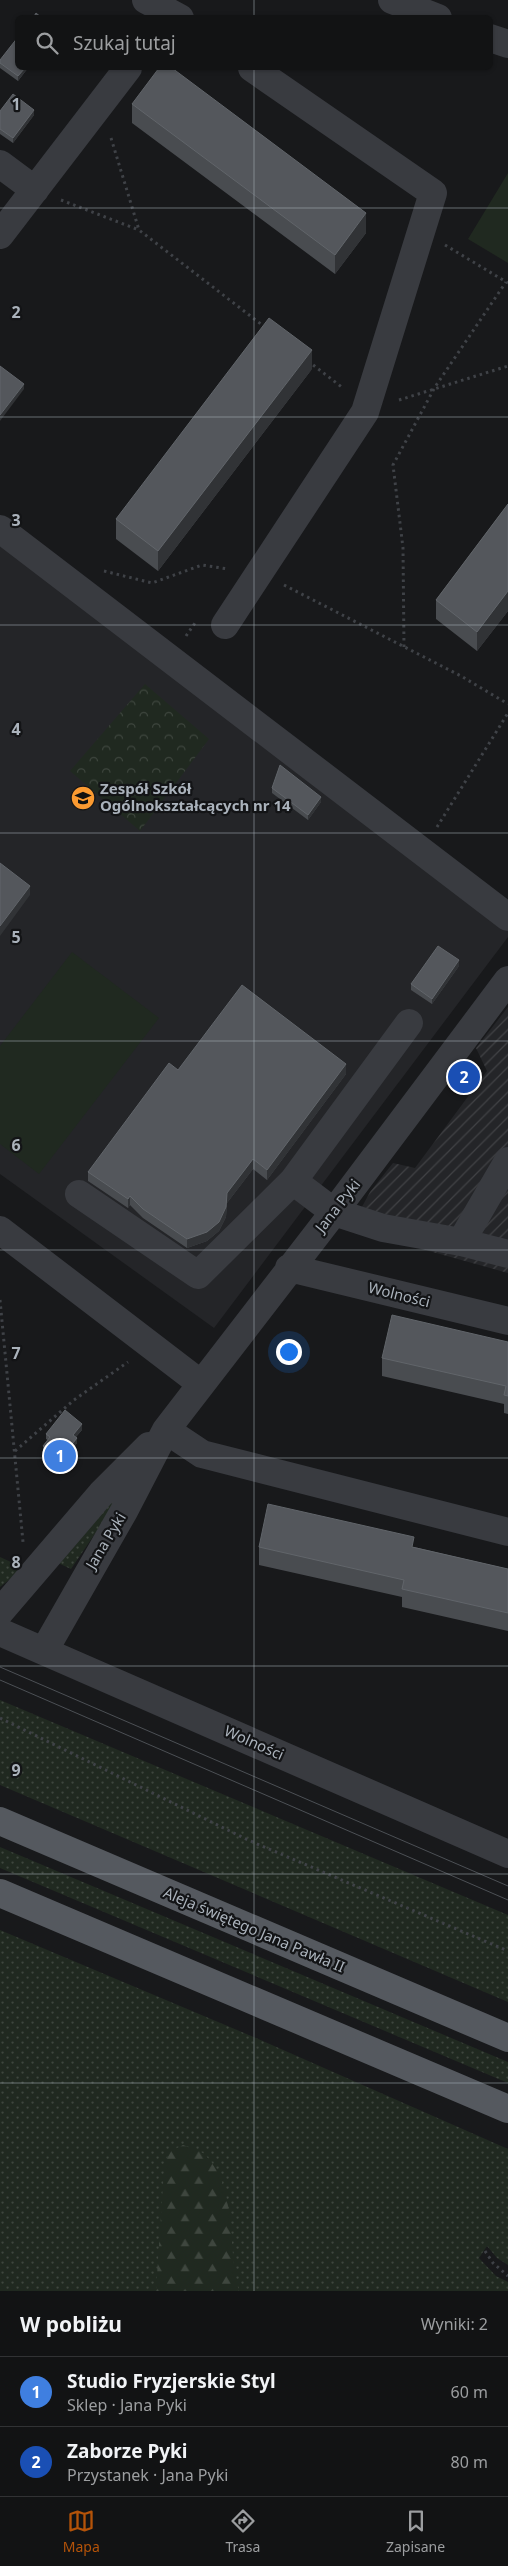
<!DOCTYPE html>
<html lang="pl">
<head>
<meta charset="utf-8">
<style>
  :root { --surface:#121314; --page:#1f2022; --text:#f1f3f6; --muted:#9c9ea0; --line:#313234; --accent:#b45309 }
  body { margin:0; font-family:"Noto Sans",sans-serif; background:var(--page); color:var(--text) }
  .you { position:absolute; left:288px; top:1351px; width:18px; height:18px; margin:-12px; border:4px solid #fff; border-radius:50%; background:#1a73e8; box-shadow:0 0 0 8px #1a73e833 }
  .badge { display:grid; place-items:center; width:32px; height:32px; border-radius:50%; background:var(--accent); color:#fff; font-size:16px; font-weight:700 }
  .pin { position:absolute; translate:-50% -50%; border:2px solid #fff; box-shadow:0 1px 5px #0006 }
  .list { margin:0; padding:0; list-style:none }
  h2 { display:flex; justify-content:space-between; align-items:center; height:65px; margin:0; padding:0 20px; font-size:21px }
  h2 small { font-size:16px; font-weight:400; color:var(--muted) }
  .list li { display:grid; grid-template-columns:32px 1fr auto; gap:15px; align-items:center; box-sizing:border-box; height:70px; padding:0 20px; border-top:1px solid var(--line) }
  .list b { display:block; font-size:19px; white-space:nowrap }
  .list p { margin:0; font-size:16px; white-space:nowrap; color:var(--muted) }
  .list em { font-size:16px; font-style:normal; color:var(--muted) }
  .icon { flex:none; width:28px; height:28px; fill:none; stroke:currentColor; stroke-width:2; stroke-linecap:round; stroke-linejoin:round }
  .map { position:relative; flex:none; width:508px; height:2291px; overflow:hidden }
  .search { position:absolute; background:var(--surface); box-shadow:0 1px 4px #0004; left:15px; right:15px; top:15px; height:55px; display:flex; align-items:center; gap:12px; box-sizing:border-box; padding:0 18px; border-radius:8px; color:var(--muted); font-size:19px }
  .sheet { height:205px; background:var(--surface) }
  nav { display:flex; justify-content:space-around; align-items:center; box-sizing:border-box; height:70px; border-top:1px solid var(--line); background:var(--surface); font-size:14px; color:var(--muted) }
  nav a { display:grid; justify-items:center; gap:2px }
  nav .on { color:var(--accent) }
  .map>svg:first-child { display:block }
  .built { fill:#242528 }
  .industrial { fill:url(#industrial-furrows) }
  .grass { fill:url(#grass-dots) }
  .forest { fill:url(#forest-firs) }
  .park { fill:url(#park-crowns) }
  .pitch { fill:#202920 }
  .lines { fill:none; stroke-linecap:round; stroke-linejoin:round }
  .path { stroke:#3f4247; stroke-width:3; stroke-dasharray:2.5 4; stroke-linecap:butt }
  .minor { stroke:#393b40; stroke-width:28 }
  .major { stroke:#55595f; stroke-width:28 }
  .tram { stroke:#4c5055; stroke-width:1 }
  .wall { fill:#494c50 }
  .shaded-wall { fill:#313336 }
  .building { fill:#54575c; stroke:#61656a }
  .grid { fill:none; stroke:#aab2bb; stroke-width:1; stroke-opacity:0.55 }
  .labels { text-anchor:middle; stroke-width:4.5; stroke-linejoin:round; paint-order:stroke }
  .poi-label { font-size:15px; font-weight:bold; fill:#aab2bb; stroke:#131416; text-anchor:start }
  .street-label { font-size:15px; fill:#aab2bb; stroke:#131416 }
  .grid-label { font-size:16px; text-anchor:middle; font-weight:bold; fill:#aab2bb; stroke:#131416; stroke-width:4.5; stroke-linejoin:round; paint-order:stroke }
</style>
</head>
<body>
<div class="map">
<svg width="508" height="2291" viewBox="0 0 508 2291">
  <defs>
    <pattern id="industrial-furrows" width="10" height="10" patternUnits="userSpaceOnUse" patternTransform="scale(1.25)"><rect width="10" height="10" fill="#242528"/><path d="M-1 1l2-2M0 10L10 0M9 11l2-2" fill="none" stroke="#414245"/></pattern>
    <pattern id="grass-dots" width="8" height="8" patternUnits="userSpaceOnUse" patternTransform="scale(1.25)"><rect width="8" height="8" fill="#202920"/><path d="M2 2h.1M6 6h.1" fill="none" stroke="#3e463e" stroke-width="1.8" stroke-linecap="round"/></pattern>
    <pattern id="forest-firs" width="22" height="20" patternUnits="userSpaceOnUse" patternTransform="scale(1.25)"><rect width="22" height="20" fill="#202920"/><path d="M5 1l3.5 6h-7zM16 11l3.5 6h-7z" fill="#3e463e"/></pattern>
    <pattern id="park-crowns" width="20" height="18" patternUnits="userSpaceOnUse" patternTransform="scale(1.25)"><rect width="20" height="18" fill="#202920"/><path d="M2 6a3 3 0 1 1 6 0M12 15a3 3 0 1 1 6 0" fill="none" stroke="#3e463e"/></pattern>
  </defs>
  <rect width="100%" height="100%" fill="#18191b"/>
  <path class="built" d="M0,536L508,925V937L214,1328L0,1174Z"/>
  <path class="industrial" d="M508,1007V1273L350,1229L370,1192L393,1163L415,1168L487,1071L476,1048Z"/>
  <path class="grass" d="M125,1483L128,1485L71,1569L58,1563Z
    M0,1557L24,1568L0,1587Z
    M0,1700L508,1915V2002L0,1785Z
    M0,1847L508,2062V2083L0,1868Z
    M0,1930L256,2038L508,2149V2265L497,2258L487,2246L479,2258L496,2276L508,2282V2291H0Z"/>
  <path class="forest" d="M183,2145C190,2148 200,2150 205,2155C238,2186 227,2249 239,2291H156L164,2170L169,2152Z"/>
  <path class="park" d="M145,684L209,739L140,831L70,771Z"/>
  <path class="pitch" d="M508,173V263L468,239Z
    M72,952L159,1018L39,1174L0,1144V1046Z"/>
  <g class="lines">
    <path class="path" d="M111,138L139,230L266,328
      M61,200L139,230
      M445,245L508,283
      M308,361L343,388
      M399,400L508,366
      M104,571L152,583L202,565L228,569
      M284,585L461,676L508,704
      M186,636L197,620
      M404,647L403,548L393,465L435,387L506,282
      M437,827L508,713
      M0,1300L23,1542
      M15,1451L74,1400L128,1362
      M0,1718L248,1840L508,1951
      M485,2251L493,2263L508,2276"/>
    <path class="minor" d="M146,0L180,18
      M392,0L438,18
      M490,38L508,44
      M0,164L35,190
      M0,235L128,68
      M0,529L508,917
      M225,625L365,412L433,193L252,68
      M409,1023L293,1181L334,1212L383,1228L461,1242L508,1161
      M79,1194L198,1275L293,1181
      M0,1230L200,1383
      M461,1242L508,1254
      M289,1268L508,1321
      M166,1430L202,1454L508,1532
      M0,1612L101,1494L149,1446
      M0,1632L508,1854
      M44,1651L124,1511L166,1430L334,1212L508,980"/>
    <path class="major" d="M0,1821L508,2038
      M0,1893L508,2109"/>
    <path class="tram" d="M0,1667L508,1886
      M0,1680L508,1900"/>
  </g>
  <path class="wall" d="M0,60L18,68H28L18,81L0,68Z
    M132,104L366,233L335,274L132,123Z
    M0,111L34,115L13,143L0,134Z
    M312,369L158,571L116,539V519Z
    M508,504V611L477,651L436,619V600Z
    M272,788L321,802L308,820L272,793Z
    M459,966L432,1004L411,990V984Z
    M178,1070L346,1074L267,1180L253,1169L227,1203L226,1217L219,1231L207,1241L187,1248L143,1218L130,1205L128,1208L88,1181V1172Z
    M508,1342V1414L504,1413V1404L382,1376V1358Z
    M82,1430L76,1437L77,1443L60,1465L43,1451V1446L48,1440L46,1439V1434Z
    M259,1547H414L508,1569V1631L402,1607V1597L259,1565Z"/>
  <path class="shaded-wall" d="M25,68H28L18,81V76Z
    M34,110V115L13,143V138Z
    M366,213V233L335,274V255Z
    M312,350V369L158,571V551Z
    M24,384V389L0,421V415Z
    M508,591V611L477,651V632Z
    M321,797V802L308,820V815Z
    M30,886V895L0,936V926Z
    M459,960V966L432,1004V999Z
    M346,1064V1074L267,1180V1170Z
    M253,1159V1169L227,1203L226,1217L219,1231L207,1241L187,1248V1239L227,1193Z
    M130,1196V1205L128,1208V1199Z
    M82,1424V1430L73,1440V1435Z
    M77,1438V1443L60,1465V1459Z"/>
  <path class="building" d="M36,13L42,18H33Z
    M18,37V68H25L18,76L0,63V60Z
    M159,68H172L366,213L335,255L132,104Z
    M13,94L34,110L13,138L0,129V111Z
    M269,318L312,350L158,551L116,519Z
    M0,366L24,384L0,415Z
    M508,504V591L477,632L436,600Z
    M280,765L321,797L308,815L272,788Z
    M0,863L30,886L0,926Z
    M438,946L459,960L432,999L411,984Z
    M242,985L346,1064L267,1170L253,1159L227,1193L226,1207L219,1222L207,1232L187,1239L143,1209L130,1196L128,1199L88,1172L169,1063L178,1070Z
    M392,1315L508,1342V1396L504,1395L506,1386L382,1358Z
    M65,1410L82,1424L73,1435L77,1438L60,1459L43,1446L50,1437L46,1434Z
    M268,1504L414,1537L412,1547L508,1569V1613L402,1589L404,1580L259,1547Z"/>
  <path class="grid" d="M254,0V18M254,68V2291M0,208H508M0,417H508M0,625H508M0,833H508M0,1041H508M0,1250H508M0,1458H508M0,1666H508M0,1874H508M0,2083H508"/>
  <defs>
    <g id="school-disc" transform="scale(1.25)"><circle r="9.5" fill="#fb9a31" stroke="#131416"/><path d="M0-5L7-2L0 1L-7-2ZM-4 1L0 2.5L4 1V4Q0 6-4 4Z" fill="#111"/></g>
  </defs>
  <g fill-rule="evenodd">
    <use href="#school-disc" x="83" y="798"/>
  </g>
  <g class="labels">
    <g class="poi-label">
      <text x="100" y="794">Zespół Szkół<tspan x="100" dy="17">Ogólnokształcących nr 14</tspan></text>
    </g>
    <g class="street-label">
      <text transform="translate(338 1206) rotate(-52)" y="5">Jana Pyki</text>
      <text transform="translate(399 1295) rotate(14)" y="5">Wolności</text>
      <text transform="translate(106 1541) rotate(-59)" y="5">Jana Pyki</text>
      <text transform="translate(254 1743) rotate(24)" y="5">Wolności</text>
      <text transform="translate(254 1930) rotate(23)" y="5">Aleja świętego Jana Pawła II</text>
    </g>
  </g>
  <g class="grid-label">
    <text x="16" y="110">1</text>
    <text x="16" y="318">2</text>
    <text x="16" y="526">3</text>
    <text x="16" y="735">4</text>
    <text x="16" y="943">5</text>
    <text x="16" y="1151">6</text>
    <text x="16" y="1359">7</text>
    <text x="16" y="1568">8</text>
    <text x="16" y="1776">9</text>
  </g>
</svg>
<div class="you"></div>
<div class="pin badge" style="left:60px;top:1456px;background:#3f7fe0">1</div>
<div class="pin badge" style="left:464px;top:1077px;background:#1a4fb4">2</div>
<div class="search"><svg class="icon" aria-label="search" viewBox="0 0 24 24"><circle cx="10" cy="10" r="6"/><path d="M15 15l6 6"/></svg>Szukaj tutaj</div>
</div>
<section class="sheet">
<h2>W pobliżu<small>Wyniki: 2</small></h2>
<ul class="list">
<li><span class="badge" style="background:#3f7fe0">1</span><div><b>Studio Fryzjerskie Styl</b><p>Sklep · Jana Pyki</p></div><em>60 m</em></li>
<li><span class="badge" style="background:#1a4fb4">2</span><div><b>Zaborze Pyki</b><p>Przystanek · Jana Pyki</p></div><em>80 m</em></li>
</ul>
</section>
<nav>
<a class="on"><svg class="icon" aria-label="map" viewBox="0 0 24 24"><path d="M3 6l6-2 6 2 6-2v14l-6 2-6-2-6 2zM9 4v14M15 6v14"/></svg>Mapa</a>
<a><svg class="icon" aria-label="directions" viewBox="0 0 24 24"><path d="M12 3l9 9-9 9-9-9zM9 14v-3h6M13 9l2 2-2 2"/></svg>Trasa</a>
<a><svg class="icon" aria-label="saved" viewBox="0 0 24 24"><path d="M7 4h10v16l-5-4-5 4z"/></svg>Zapisane</a>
</nav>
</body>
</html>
